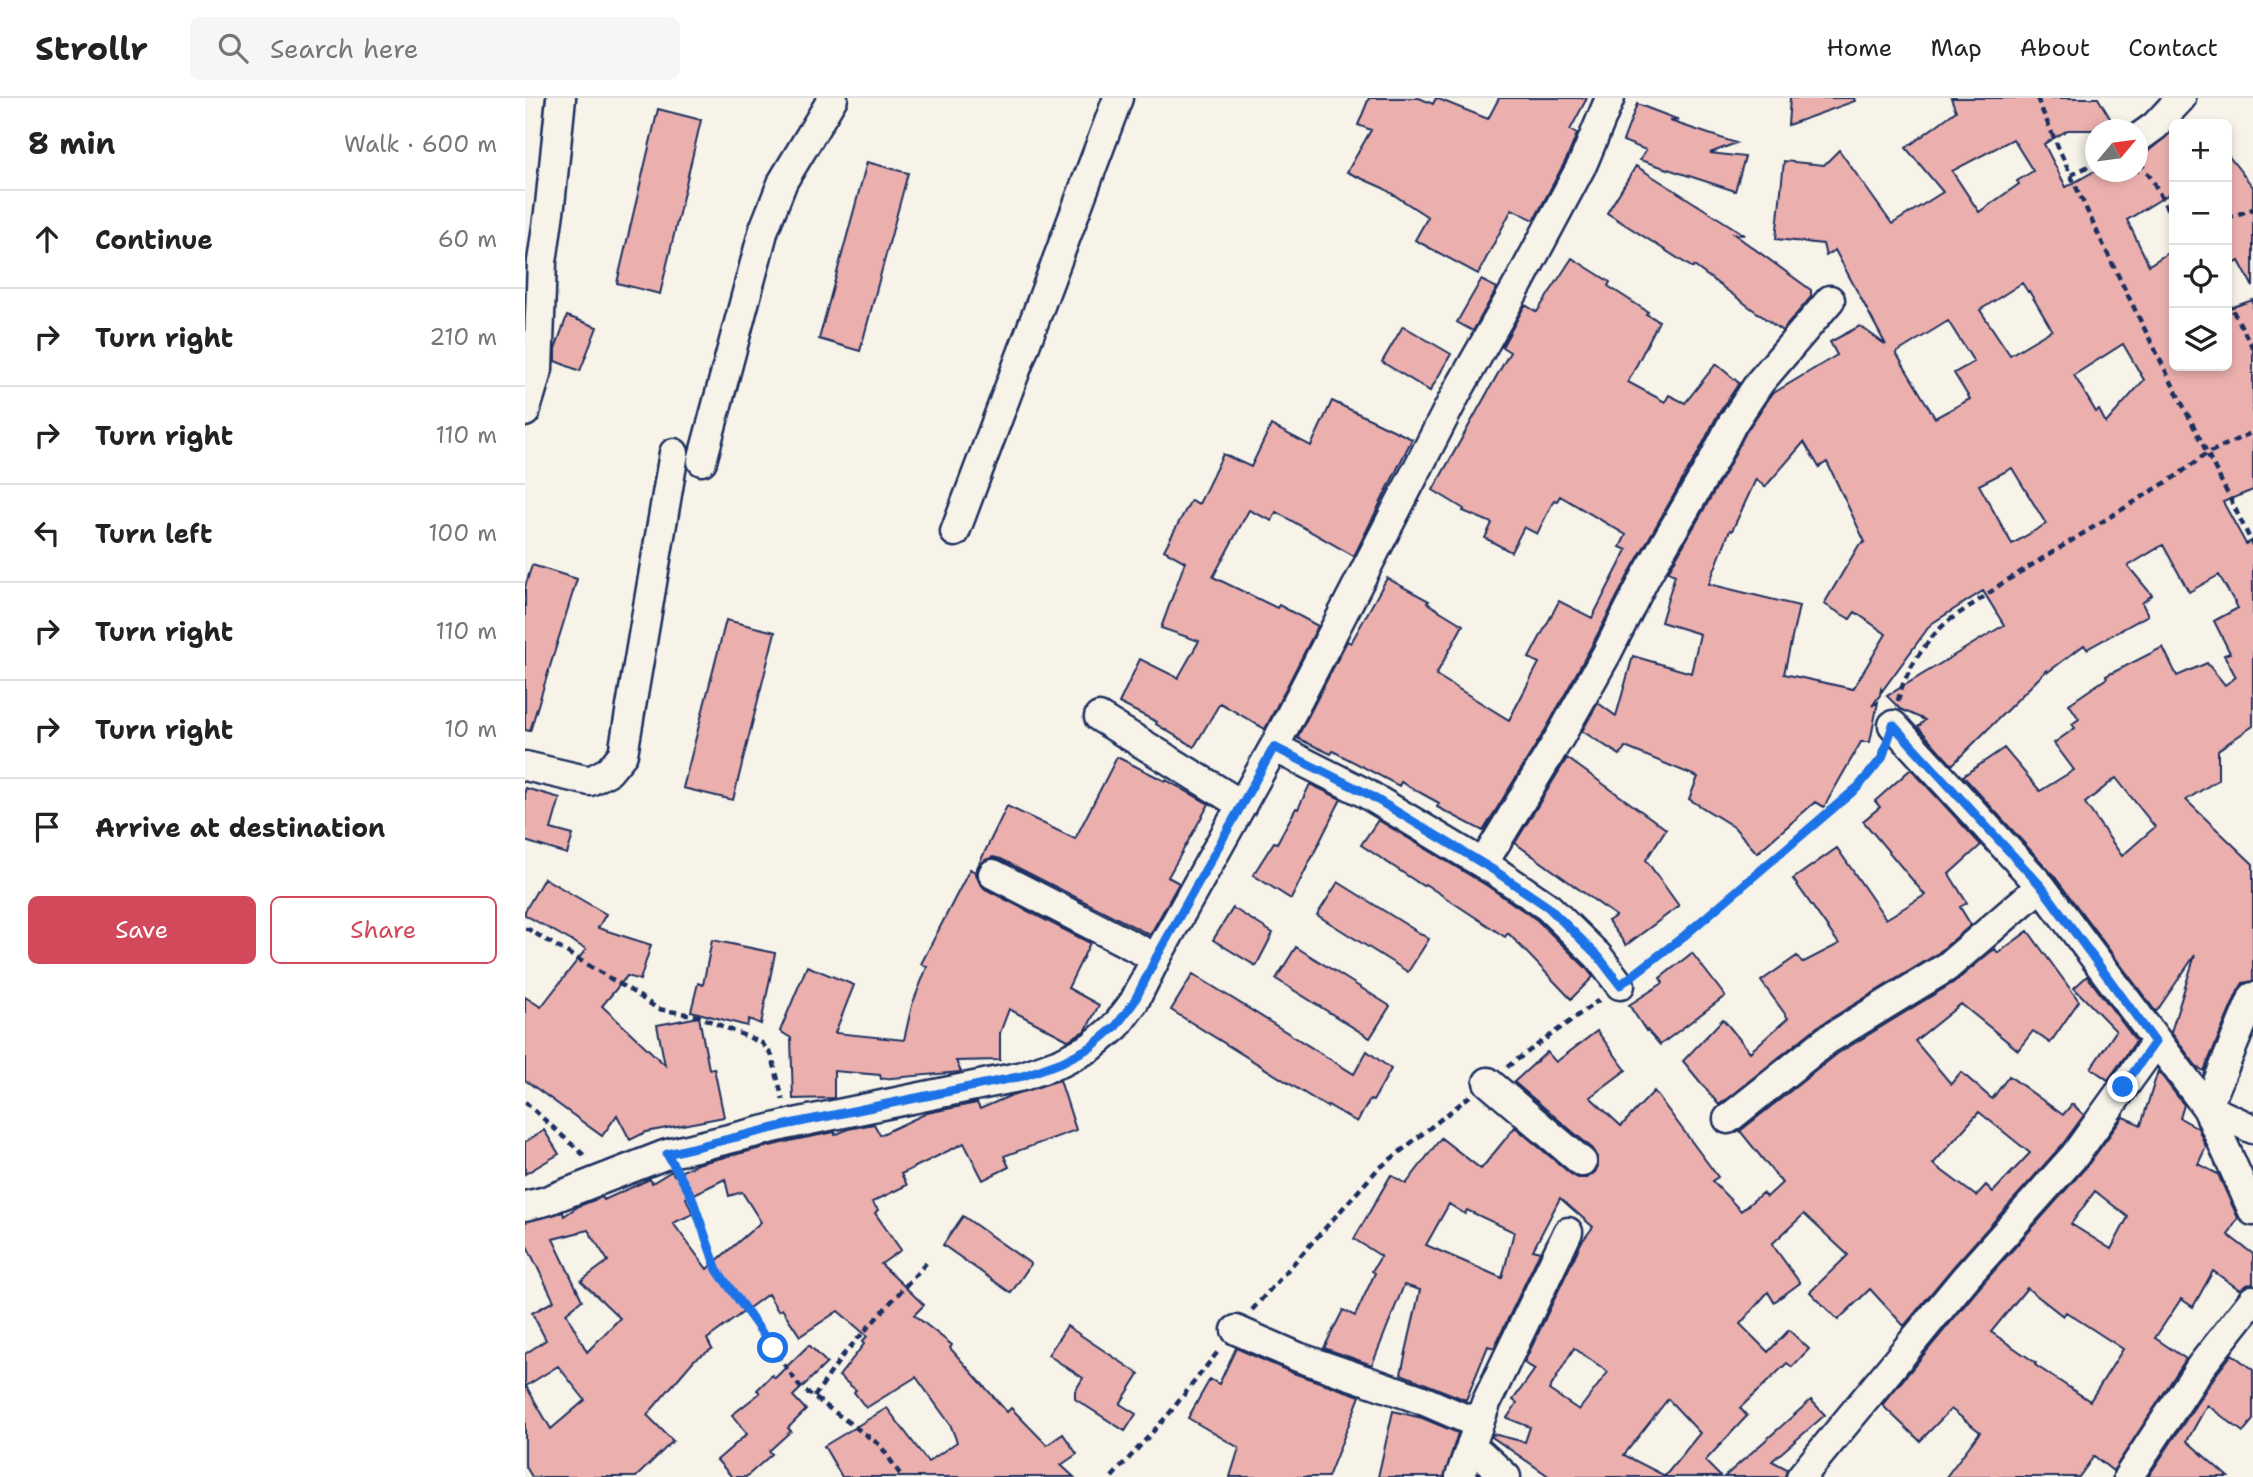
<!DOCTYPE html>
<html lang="en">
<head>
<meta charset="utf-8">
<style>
  :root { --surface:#fff; --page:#f6f6f6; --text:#222; --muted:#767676; --line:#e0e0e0; --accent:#d1495b }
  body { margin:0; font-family:"Shantell Sans",sans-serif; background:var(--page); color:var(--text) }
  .controls { position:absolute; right:21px; top:21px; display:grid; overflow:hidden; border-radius:10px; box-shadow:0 4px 10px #0003 }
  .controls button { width:63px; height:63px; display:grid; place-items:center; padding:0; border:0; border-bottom:2px solid var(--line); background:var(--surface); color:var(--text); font:35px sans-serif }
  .compass { position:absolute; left:1560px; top:21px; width:63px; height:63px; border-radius:50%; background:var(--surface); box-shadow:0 4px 10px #0003; rotate:61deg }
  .stop { position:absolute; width:21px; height:21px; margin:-16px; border:5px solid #1a73e8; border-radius:50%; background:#fff }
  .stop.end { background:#1a73e8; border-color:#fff; box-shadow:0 2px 7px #0008 }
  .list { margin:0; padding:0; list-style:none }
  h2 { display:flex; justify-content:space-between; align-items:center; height:91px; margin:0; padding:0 28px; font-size:30px }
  h2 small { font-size:23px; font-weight:400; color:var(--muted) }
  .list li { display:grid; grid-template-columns:46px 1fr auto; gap:21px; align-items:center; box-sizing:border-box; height:98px; padding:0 28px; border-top:2px solid var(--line) }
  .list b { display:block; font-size:26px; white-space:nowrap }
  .list em { font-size:23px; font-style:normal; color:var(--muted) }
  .actions { display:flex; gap:14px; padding:21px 28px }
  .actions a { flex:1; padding:16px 0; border:2px solid var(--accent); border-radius:10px; text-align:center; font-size:24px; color:var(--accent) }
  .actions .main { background:var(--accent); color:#fff }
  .icon { flex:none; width:38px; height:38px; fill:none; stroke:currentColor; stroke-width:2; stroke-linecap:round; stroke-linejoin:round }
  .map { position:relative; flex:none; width:1728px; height:1379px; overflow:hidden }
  header { display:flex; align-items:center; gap:42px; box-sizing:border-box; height:98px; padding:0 35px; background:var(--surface); border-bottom:2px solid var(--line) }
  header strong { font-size:33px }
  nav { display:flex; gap:38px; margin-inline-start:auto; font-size:24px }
  .search { width:490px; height:63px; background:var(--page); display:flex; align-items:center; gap:18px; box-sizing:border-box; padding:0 24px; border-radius:10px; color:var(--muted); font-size:26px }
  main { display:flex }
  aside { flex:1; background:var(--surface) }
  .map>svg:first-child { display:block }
  .building { fill:#ebb0ae; stroke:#1b2f5e; stroke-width:2; fill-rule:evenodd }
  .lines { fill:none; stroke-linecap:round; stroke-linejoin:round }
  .minor-casing { stroke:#1b2f5e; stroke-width:33 }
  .path { stroke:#1b2f5e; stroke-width:4.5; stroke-dasharray:7 5; stroke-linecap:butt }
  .minor { stroke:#f7f3e8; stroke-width:28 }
  .route { stroke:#1a73e8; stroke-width:9 }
</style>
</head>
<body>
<header>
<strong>Strollr</strong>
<div class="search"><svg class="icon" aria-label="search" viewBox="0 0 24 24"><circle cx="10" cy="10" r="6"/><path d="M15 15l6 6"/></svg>Search here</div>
<nav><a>Home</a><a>Map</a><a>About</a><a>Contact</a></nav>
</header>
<main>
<aside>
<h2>8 min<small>Walk · 600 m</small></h2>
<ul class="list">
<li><svg class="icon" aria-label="ahead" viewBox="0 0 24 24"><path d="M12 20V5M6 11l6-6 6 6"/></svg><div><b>Continue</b></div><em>60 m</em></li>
<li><svg class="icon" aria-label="right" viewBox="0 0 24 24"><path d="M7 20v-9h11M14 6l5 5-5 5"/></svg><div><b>Turn right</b></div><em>210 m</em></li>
<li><svg class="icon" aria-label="right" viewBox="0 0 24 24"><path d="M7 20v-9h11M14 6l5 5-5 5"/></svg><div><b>Turn right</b></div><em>110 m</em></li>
<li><svg class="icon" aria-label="left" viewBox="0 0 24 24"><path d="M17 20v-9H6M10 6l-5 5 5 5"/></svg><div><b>Turn left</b></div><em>100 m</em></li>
<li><svg class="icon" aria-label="right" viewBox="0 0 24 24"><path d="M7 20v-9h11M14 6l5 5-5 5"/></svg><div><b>Turn right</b></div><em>110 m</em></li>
<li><svg class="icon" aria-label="right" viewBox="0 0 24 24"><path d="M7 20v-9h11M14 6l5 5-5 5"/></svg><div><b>Turn right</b></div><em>10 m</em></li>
<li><svg class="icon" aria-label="arrive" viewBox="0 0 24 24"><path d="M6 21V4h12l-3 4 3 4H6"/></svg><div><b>Arrive at destination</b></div></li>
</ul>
<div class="actions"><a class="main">Save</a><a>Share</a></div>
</aside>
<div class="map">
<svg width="1728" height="1379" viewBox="0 0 1728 1379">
  <rect width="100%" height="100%" fill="#f7f3e8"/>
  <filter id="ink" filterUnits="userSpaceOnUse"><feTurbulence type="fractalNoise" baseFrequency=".0143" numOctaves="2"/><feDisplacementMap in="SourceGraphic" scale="14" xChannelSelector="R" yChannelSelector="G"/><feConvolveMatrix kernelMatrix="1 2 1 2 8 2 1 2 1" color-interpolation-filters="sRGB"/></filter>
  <g filter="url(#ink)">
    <path class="building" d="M844,0H894L908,6L911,0L963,21L974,0H1062L1045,32L1052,36L1043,58L1009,122L987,111L953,176L890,142L903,119L858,90L822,74L846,32L833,27Z
      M1265,0H1329L1330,3L1263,27Z
      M1426,0H1573L1592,32H1543L1519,46L1541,89L1568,74H1613V57L1622,54L1649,32V93L1602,122L1624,167L1649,151V268H1702V211L1728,202V392L1698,404L1721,446L1728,442V628L1693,652V682L1661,702L1728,766V883L1718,885L1713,893L1679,973L1672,969L1646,934L1670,857L1631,914L1529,778L1438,678L1479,650L1515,693L1549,672L1529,645L1550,630L1547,626L1554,621L1544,606L1582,580L1581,578L1638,549L1652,578L1682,565L1700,587L1711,579L1699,557L1705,555L1689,523L1713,510L1694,477L1664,494L1638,447L1603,468L1627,497L1617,505L1623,517L1562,551L1559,547L1523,574L1522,572L1427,667L1393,629L1400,622L1375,611L1362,598L1479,527L1458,493L1406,526L1357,593L1356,591L1355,597L1347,608L1353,604L1345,644H1336L1299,709L1290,704L1232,755L1209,729L1164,701L1173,679L1100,649L1095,657L1057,633L1073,605L1091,618L1108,558L1166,575L1175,536L1136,524L1150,477L1143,474L1202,371L1221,334L1247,296L1312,257L1305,244L1335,228L1361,247L1310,152L1301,158L1298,146L1251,141L1259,63L1299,67L1314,52L1367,126L1418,94L1381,50L1431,13ZM1488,41L1508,73L1492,83L1494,86L1454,114L1427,73ZM1497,185L1503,194L1504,193L1527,232L1485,257L1455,212ZM1423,223L1449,264L1429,275L1445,301L1410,320L1371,255ZM1598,246L1619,282L1581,325L1574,312L1571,314L1549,277ZM1279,344L1294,369L1302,364L1340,444L1334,447L1299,506L1325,521L1330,514L1361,536L1328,591L1259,576L1274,508L1184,486L1205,432L1207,433L1231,381L1240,389ZM1487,370L1521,426L1487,446L1454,387ZM1591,680L1630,729L1597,758L1560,705Z
      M1112,6L1154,22L1145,23L1211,45L1185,55L1220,59L1210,93L1115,62L1121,52L1098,43Z
      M133,11L176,22L135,196L92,185Z
      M1702,56L1728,89V189L1714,163L1702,170Z
      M342,64L383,75L335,253L294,241Z
      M1111,68L1220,137L1209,136L1286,192V199L1257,233L1169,168L1168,170L1082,115Z
      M1047,160L1085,184L1083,188L1123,214L1121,216L1134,223L1103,284L1140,304L1144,297L1160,305L1191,266L1214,285L1192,318L1173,355L1107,470L1066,549L1022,629L958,733L912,709L914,705L876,684L874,688L808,653L806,656L772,640L822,543L826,545L862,480L904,503L902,505L938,527L911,577L984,622L1014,565L1004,560L1034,503L1067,520L1102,452L1095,449L1101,437L1035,398L1032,403L1029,402L1012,436L999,429L986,454L960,440L967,425L938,413L939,411L908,392L985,254L977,249L1000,207L1012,214Z
      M956,182L972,190L948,233L932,224Z
      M42,218L72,229L55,273L30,263V251Z
      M878,228L926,256L905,293L857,264Z
      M807,303L887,341L829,458L751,414L747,423L724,412L688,479L752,510L754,507L793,528L740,631L695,605L669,649L631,626L632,624L594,605L615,561L653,580L674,543L636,530L660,464L639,452L666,402L674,406L698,356L726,369L746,327L786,348Z
      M7,467L52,481L5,633L0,632V489Z
      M201,522L250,534L208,702L158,690Z
      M592,659L640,683L641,682L684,706L643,779L654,785L625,837L476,761L468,759L460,762L454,768L451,776L454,784L460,791L565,845L543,890L574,907L561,932L543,942L484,911L475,935V962L431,963L436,974L356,981L355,977L309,973V1000L268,1001L266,940L255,933L282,868L329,887L310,935L379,942L387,907L402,869L396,866L445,771L450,774L482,708L550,741Z
      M1042,660L1141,731L1121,762L1154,808L1101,847L1083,823L1091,818L990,745Z
      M1386,671L1456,747L1424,776L1442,805L1435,809L1446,827L1412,856L1292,929L1194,1007L1158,963L1198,921L1225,954L1263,920L1236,883L1272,858L1277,865L1314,846L1268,781L1312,750L1361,821L1400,797L1338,723L1355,709L1350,703Z
      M785,686L816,701L766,801L728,777L749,744L752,745L771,710L773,711Z
      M0,690L35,700L26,731L48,737L42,756L0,743Z
      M853,722L961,787L1012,822L1060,869L1068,879L1046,901L983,835L980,839L900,786L898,788L836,747Z
      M19,780L81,816L73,830L126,847L115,882L102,878L77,908L140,967L132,927L174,919L184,971L189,970L199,1019L121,1034L105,1042L92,1017L77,1038L0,982V899L16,909L61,851L0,817V813Z
      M813,784L904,841L883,874L792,817Z
      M708,810L748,835L731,868L688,842Z
      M1503,833L1554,903L1525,945L1508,933L1493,952L1436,906L1390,943L1426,986L1436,974L1467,1001L1484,978L1538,1017L1547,1006L1559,1017L1537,1047L1429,1168L1379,1228L1345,1191L1313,1222L1285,1194L1323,1157L1279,1116L1247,1146L1275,1185L1249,1204L1243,1194L1215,1226L1243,1254L1264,1232L1284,1251L1267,1269L1262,1265L1215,1310L1222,1318L1180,1363L1196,1379H1025L967,1339L968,1336L1000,1344L1005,1329L982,1320L992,1305L988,1302L1010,1271L999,1265L1056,1145L1068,1129L1035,1100L1008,1152L1015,1154L969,1250L963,1248L941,1302L876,1276L895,1192L879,1187L847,1267L799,1250L818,1212L830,1218L850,1175L847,1173L856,1158L829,1141L866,1077L881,1086L916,1040L956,1071L990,1029L1047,1077L1053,1080H1062L1070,1074L1073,1068V1059L1068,1051L989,984L1022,954L1031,964L1072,933L1101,972L1065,999L1096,1028L1129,993L1193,1079L1187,1083L1216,1113L1237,1095L1242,1099L1257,1085L1215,1033L1312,956L1431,883L1463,856L1470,851L1473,855ZM1454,1014L1505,1055L1468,1094L1461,1087L1451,1098L1408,1066ZM924,1106L940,1116L942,1112L989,1134L977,1180L901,1147ZM1049,1250L1083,1274L1054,1312L1024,1292ZM1143,1301L1175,1335L1140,1378L1099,1357Z
      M187,842L250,855L236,926L224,921L222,928L166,913L173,885L178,887Z
      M771,849L865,908L845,940L751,881Z
      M1167,855L1200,898L1135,947L1122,932L1121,933L1104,907L1138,885L1135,880Z
      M668,876L829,976L842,953L866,971L848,1003L845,1002L832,1024L803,1007L802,1009L646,912Z
      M1562,878L1611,943L1583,982L1566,970L1591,933L1549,890Z
      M1633,973L1659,1007L1655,1020L1673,1030L1681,1049L1673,1066L1693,1076L1713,1120L1703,1137L1728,1156V1186L1721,1187L1715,1192L1688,1173L1668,1209L1656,1201L1630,1240L1661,1261L1588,1373L1569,1358L1554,1379H1421L1455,1334L1426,1311L1395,1343L1357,1307L1454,1190L1562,1068L1598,1019L1616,1027ZM1570,1093L1603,1119L1586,1151L1546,1126ZM1502,1190L1538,1218L1541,1214L1598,1251L1565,1303L1510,1267L1511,1265L1466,1234Z
      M535,982L551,1032L479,1058L484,1069L458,1082L439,1045L376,1076L382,1087L347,1104L353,1112L350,1115L376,1152L356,1166L399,1207L389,1217L427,1247L425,1250L482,1314L486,1310L522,1347L538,1336L552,1356L536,1367L549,1379H317L299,1348L362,1310L403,1364L432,1344L425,1326L391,1279L341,1310L329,1294L331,1292L314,1278L339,1246L337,1244L342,1238L313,1213L275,1238L257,1211L253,1213L243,1196L182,1241L187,1251L169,1262L122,1317L148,1343L111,1379H7L0,1367V1256L21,1242L7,1215L29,1203L2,1148H0V1124L38,1114L39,1118L54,1108L77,1099L79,1102L125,1081L127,1085L147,1073L149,1077L172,1066L269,1042L310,1034V1037L323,1031L349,1026L355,1037L402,1015L452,1005L455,1011L487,997ZM200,1081L204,1098L217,1094L236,1124L182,1171L148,1125L168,1116L161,1100ZM63,1132L83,1163L56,1183L95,1220L62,1254L41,1215L57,1202L28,1141ZM33,1268L60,1302L26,1331L1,1288Z
      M19,1032L34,1056L0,1076V1044Z
      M438,1118L506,1166L486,1195L418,1147Z
      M542,1228L614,1276L595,1306L611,1316L600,1333L550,1301V1293L558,1280L523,1257Z
      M284,1247L302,1265L268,1298L281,1312L263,1330L266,1333L244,1353L247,1356L221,1379H207L192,1362L222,1336L207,1317L235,1295L232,1292L247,1277L250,1280Z
      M711,1250L768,1275L835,1298L803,1379H705L714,1350L663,1320L685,1281L694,1286Z
      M1707,1256L1728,1272V1322L1718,1334L1682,1307L1662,1343L1703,1379H1623L1690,1278Z
      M1286,1302L1300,1317L1247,1363L1262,1371L1260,1379H1199Z
      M868,1313L897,1320L933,1335L919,1379H853Z"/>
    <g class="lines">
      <g class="minor-casing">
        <path id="minor" d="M1612,41L1630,28L1656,0
          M0,314L13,271L17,164L25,107L36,0
          M177,363L239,131L258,83L308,0
          M430,434L593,0
          M574,619L717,707
          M1368,627L1516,788L1682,1010L1728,1113
          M749,649L840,695L970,773L1023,809L1073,858L1095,887
          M0,668L65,683L84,673L98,656L149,355
          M958,766L1036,637L1081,557L1121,478L1188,363L1207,326L1235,284L1305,202
          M468,776L631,860
          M1728,899L1682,1010L1728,1031
          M963,984L1057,1064
          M1203,1021L1302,942L1422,869L1516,788
          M0,1108L21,1103L142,1056L265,1026L498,978L537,964L566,949L591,928L609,904L631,860L749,649L931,296L995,183L1058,65L1085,0
          M711,1232L773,1259L895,1301L953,1326
          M946,1347L981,1379
          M935,1379L961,1305L1043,1134
          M1276,1379L1441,1179L1550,1057L1631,944
          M1603,1379L1676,1268L1728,1202"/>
      </g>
      <path class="path" d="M1512,0C1576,153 1655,298 1728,447
        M1615,64L1628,83L1649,124
        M1546,77L1570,65
        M1702,120L1728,111
        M1702,202L1728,250
        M1373,603C1378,576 1404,537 1426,521C1443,509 1460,499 1476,486L1653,377L1681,356L1728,334
        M0,831H3L108,894L133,911L173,918L237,945L247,958L258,1002
        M1115,872L1159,838L1333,689L1359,655
        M982,969L1074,902
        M0,1004L62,1060
        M155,1078L166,1097L192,1172L275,1289L355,1347L377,1379
        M727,1212L852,1072L945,998
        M289,1299L318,1257L403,1163
        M587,1379L643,1317L695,1251"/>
      <use href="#minor" class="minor"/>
    </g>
  </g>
  <g class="lines" filter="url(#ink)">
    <path class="route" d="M248,1250L192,1172L166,1097L142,1056L265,1026L498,978L537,964L566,949L591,928L609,904L631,860L749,649L841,695L970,773L1023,809L1073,858L1095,887L1159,838L1333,689L1357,660L1368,627L1516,788L1630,944L1598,989"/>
  </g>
</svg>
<div class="controls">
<button>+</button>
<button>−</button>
<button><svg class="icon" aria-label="locate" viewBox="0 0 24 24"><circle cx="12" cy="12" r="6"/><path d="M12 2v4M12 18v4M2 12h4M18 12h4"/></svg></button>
<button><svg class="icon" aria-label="layers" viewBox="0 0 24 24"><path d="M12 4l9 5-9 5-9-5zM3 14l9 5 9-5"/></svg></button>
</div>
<svg class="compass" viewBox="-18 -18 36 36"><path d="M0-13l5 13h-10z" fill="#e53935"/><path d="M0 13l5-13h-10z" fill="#767676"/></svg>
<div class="stop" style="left:248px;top:1250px"></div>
<div class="stop end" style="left:1598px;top:989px"></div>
</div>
</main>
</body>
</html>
